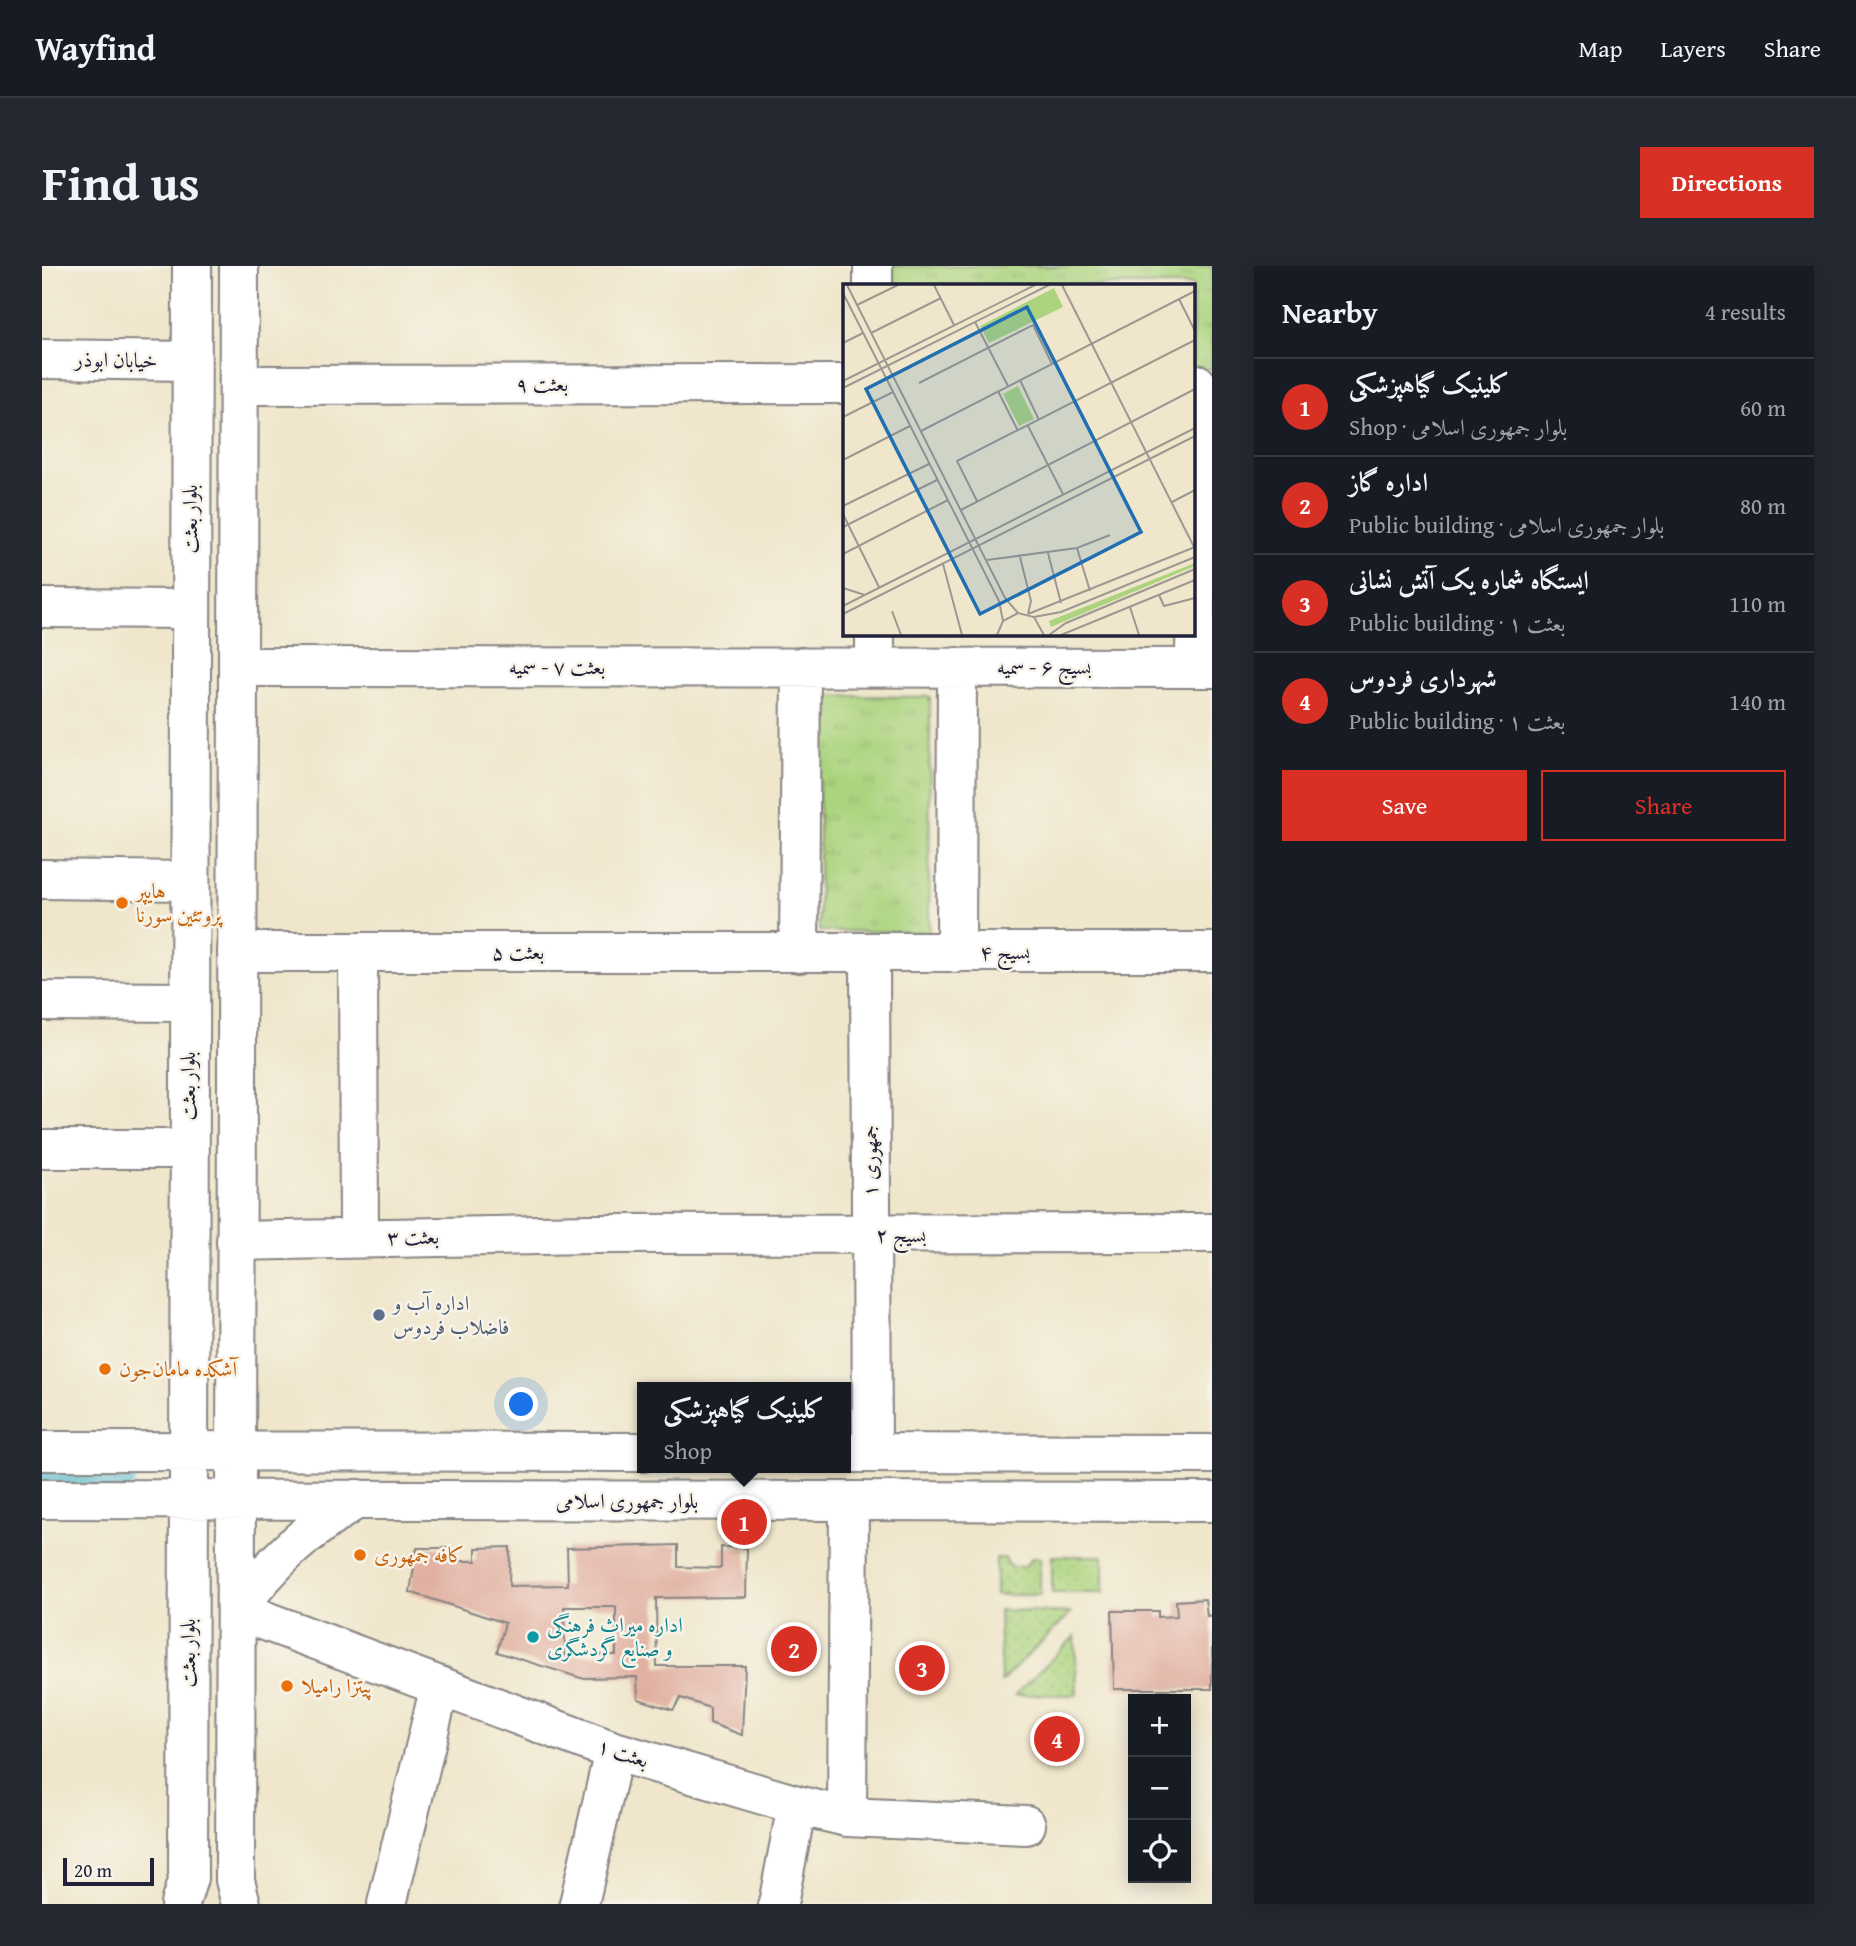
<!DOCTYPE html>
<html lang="en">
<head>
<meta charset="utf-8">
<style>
  :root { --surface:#171b24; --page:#242831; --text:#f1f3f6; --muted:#9ea1a6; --line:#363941; --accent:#d93025 }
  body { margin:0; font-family:"Gentium Book Plus",Amiri,serif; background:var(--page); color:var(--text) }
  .controls { position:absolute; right:21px; bottom:21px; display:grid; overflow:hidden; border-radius:0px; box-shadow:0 4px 18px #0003 }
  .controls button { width:63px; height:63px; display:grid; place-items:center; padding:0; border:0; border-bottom:2px solid var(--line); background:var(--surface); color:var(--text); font:35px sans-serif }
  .scale { position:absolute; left:21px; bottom:18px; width:91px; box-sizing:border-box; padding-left:7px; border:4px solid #22223b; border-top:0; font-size:19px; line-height:24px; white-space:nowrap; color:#22223b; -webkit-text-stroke:5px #f7f3e8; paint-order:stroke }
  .you { position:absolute; left:480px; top:1139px; width:24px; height:24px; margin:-18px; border:5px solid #fff; border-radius:50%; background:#1a73e8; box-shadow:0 0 0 10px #1a73e833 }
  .badge { display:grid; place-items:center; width:46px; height:46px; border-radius:50%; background:var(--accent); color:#fff; font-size:23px; font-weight:700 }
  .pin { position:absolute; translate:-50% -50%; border:4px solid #fff; box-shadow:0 2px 7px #0006 }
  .popup { position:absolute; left:595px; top:1116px; width:214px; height:91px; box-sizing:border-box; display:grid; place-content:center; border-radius:0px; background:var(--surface); filter:drop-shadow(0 2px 5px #0005); font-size:23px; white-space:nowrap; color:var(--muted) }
  .popup b { font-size:26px; color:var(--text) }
  .popup::after { content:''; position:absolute; left:50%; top:100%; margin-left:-14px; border:14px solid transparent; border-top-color:var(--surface) }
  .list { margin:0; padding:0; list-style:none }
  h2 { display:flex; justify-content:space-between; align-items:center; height:91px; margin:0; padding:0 28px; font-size:30px }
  h2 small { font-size:23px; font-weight:400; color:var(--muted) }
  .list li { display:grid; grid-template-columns:46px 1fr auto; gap:21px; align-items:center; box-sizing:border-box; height:98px; padding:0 28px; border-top:2px solid var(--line) }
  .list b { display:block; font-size:26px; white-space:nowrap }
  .list p { margin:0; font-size:23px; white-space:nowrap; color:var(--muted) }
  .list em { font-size:23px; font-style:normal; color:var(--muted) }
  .actions { display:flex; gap:14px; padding:21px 28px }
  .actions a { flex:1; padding:16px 0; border:2px solid var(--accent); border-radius:0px; text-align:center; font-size:24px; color:var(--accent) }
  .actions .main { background:var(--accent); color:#fff }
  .icon { flex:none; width:38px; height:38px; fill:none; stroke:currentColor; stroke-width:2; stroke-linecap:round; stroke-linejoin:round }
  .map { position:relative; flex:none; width:1170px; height:1638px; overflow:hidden; border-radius:0px }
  header { display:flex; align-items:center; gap:42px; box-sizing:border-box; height:98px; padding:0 35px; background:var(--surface); border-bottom:2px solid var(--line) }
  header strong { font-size:33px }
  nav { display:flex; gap:38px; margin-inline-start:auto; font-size:24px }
  .intro { display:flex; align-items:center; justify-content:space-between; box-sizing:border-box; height:168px; padding:0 42px }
  h1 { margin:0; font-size:49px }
  .button { padding:18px 32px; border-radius:0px; background:var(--accent); color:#fff; font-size:24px; font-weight:700 }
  main { display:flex; gap:42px; padding:0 42px }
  aside { flex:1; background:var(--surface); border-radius:0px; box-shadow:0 4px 18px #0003 }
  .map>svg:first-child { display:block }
  .grass { fill:url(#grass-dots); stroke:#677b5d; stroke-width:2 }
  .park { fill:url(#park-tufts); stroke:#677b5d; stroke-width:2 }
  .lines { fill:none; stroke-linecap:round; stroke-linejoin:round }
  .river { stroke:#4db6cb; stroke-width:54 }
  .building { fill:#e0ad9f; fill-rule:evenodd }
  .minor-casing { stroke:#888483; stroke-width:42 }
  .major-casing { stroke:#888483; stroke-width:42 }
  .minor { stroke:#fff; stroke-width:38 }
  .major { stroke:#fff; stroke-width:38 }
  .food-dot { fill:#e8710a; stroke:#f7f3e8; stroke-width:2.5 }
  .service-dot { fill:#5c6f8a; stroke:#f7f3e8; stroke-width:2.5 }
  .culture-dot { fill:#0f9aa8; stroke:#f7f3e8; stroke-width:2.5 }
  .labels { text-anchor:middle; stroke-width:5; stroke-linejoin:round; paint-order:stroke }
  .street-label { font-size:21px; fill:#22223b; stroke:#f7f3e8 }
  .food-label { font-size:21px; fill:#c56008; stroke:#f7f3e8; text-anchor:start }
  .service-label { font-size:21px; fill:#4e5e75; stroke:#f7f3e8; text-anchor:start }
  .culture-label { font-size:21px; fill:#0d838f; stroke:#f7f3e8; text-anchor:start }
  .inset-road { fill:none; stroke:#9d9891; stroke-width:2 }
  .view { fill:#1f6fb2; fill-opacity:0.15; stroke:#1f6fb2; stroke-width:3.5 }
  .inset-edge { fill:none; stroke:#22223b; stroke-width:3.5 }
</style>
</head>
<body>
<header>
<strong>Wayfind</strong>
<nav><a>Map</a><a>Layers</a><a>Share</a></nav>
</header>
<div class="intro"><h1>Find us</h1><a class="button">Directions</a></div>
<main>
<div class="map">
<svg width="1170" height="1638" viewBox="0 0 1170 1638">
  <defs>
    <pattern id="grass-dots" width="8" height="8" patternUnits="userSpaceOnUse" patternTransform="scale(1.75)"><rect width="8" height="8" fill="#acd47f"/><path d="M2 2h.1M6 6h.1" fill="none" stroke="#94b66f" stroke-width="1.8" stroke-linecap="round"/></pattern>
    <pattern id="park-tufts" width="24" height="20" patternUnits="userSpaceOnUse" patternTransform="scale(1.75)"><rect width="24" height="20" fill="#acd47f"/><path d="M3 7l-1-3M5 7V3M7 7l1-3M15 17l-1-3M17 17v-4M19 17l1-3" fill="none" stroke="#94b66f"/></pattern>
  </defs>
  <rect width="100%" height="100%" fill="#f7f3e8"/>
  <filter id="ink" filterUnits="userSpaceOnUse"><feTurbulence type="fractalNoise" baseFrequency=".0143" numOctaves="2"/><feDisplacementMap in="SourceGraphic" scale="14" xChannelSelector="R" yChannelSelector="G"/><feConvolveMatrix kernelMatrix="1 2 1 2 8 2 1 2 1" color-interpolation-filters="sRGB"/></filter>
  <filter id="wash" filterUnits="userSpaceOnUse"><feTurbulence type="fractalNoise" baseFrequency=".00686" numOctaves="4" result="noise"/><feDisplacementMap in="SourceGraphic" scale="28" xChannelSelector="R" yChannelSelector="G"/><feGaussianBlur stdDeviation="1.57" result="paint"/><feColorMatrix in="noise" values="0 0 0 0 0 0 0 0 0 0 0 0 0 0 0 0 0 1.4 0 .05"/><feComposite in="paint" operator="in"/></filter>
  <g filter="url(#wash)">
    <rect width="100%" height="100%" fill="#efe6cb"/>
    <path class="grass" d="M1010,1290H1061V1327H1010Z
      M954,1292H963L968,1301H982L990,1292H998V1329H954Z
      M957,1344L1029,1347L959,1416Z
      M1033,1370L1035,1429H973Z"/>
    <path class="park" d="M847,0H1170V103L1151,102V19H847Z
      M777,430L888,431L887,666L777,665Z"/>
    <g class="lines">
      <path class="river" d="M0,1207H68"/>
    </g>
    <g id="blocks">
      <path class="building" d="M636,1279V1301L679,1302V1281L705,1282L704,1331L614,1332L615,1400H703L700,1469L668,1457V1442L639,1432L631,1444L596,1433L595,1411L539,1412L455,1386L463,1357L368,1326L375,1282H409V1295H434V1282L468,1281L467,1320L526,1319L525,1282ZM522,1341H574V1389H523Z
        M1163,1333L1165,1350L1170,1349V1423H1072L1070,1345H1116V1351L1135,1350L1134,1335Z"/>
    </g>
  </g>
  <g filter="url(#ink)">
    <use href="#blocks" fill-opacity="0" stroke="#888483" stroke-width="2"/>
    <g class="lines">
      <g class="minor-casing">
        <path id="minor" d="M831,0V19
          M0,93L149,95
          M197,119L803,118
          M0,342L148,343
          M833,368V401
          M196,401L1170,402
          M1153,402L1155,118
          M0,613L147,615
          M195,686H1170
          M316,686L317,972
          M757,687L759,401
          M828,687L830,1187
          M914,687L915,401
          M0,735L146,736
          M0,883H146
          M194,975L549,968L1170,967
          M194,1344L572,1485L755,1539L805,1551L984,1559
          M805,1551L807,1236
          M345,1638L398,1420
          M537,1638L572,1485
          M736,1638L755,1539"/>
      </g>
      <g class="major-casing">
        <path id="major" d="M197,0L193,1614L199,1638
          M0,1185L600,1186
          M804,1187L1170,1188
          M0,1233L1170,1236
          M194,1344C232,1294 262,1267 315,1233
          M138,1638L146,1612L150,0"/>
      </g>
      <use href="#minor" class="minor"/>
      <use href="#major" class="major"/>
    </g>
  </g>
  <g class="food-dot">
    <circle cx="80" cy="637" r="7"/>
    <circle cx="63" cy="1103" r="7"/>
    <circle cx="318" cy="1289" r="7"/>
    <circle cx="245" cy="1420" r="7"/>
  </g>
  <circle class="service-dot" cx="337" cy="1049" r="7"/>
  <circle class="culture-dot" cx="491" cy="1371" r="7"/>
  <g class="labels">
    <g class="street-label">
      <text transform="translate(74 94) rotate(1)" y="7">خیابان ابوذر</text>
      <text x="500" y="125">بعثت ۹</text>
      <text transform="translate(148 253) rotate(-90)" y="7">بلوار بعثت</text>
      <text x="515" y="408">بعثت ۷ - سمیه</text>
      <text x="1002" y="408">بسیج ۶ - سمیه</text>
      <text x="476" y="693">بعثت ۵</text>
      <text x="963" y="693">بسیج ۴</text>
      <text transform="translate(146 820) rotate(-90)" y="7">بلوار بعثت</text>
      <text transform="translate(828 895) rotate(-90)" y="7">جمهوری ۱</text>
      <text x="859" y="976">بسیج ۲</text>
      <text transform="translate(371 971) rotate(-1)" y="7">بعثت ۳</text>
      <text x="585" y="1242">بلوار جمهوری اسلامی</text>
      <text transform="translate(146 1387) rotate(-90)" y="7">بلوار بعثت</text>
      <text transform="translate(581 1487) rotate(18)" y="7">بعثت ۱</text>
    </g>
    <g class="food-label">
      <text x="94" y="632">هایپر<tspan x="94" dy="24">پروتئین سورنا</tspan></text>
      <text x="77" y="1110">آشکده مامان‌جون</text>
      <text x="332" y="1296">کافه جمهوری</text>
      <text x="259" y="1427">پیتزا رامیلا</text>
    </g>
    <g class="service-label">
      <text x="351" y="1044">اداره آب و<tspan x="351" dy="24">فاضلاب فردوس</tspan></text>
    </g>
    <g class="culture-label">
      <text x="505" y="1366">اداره میراث فرهنگی<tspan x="505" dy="24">و صنایع گردشگری</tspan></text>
    </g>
  </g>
  <g transform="translate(801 18)">
    <rect width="352" height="352" fill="#efe6cb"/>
    <path d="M352,279V282L208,343L206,337Z" fill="#acd47f"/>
    <path d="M211,4L220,23L146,59L137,42ZM175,102L191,135L176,142L160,110Z" fill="#acd47f"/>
    <path class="inset-road" d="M4,1L162,314L175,329M91,1L111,41M219,1L351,263M0,9L156,317L160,337M336,15L352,47M14,21L55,1M132,38L165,102M28,49L98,14M0,59L20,49M177,96L196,136M0,97L192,1M76,99L190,41L209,80M0,104L206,1M155,107L175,147M0,133L50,108M185,142L220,210M78,147L352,7M0,176L67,142M134,217L114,177L352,56M329,218L352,206M0,222L86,180M118,226L352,105M0,230L36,303M0,243L94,196M234,264L247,307M205,269L218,319M0,270L105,216M177,273L188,317L185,330M144,276L234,264L267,251M100,280L119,351M0,304L22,311M316,311L321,322L352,314M0,322L352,144M287,323L296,351M49,327L58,351M0,330L352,152M185,330L352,263M191,333L218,328L352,273M154,351L160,337L175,329L191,333L201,351M206,351L223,339L352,285M218,351L352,296"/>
    <path class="view" d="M184,23L298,248L137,330L23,105Z"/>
    <rect width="352" height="352" class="inset-edge"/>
  </g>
</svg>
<div class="controls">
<button>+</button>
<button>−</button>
<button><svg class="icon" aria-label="locate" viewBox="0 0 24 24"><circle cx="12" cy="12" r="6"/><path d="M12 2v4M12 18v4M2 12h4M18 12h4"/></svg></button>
</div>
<div class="scale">20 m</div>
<div class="you"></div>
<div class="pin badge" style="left:702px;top:1256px">1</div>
<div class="popup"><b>کلینیک گیاهپزشکی</b>Shop</div>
<div class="pin badge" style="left:752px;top:1383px">2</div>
<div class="pin badge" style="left:880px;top:1402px">3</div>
<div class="pin badge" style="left:1015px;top:1473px">4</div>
</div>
<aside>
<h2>Nearby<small>4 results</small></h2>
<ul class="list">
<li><span class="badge">1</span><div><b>کلینیک گیاهپزشکی</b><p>Shop · بلوار جمهوری اسلامی</p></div><em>60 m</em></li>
<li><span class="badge">2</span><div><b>اداره گاز</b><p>Public building · بلوار جمهوری اسلامی</p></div><em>80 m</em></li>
<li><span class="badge">3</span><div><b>ایستگاه شماره یک آتش نشانی</b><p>Public building · بعثت ۱</p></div><em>110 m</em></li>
<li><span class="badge">4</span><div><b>شهرداری فردوس</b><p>Public building · بعثت ۱</p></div><em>140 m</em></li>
</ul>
<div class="actions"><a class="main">Save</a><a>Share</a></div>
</aside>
</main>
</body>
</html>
